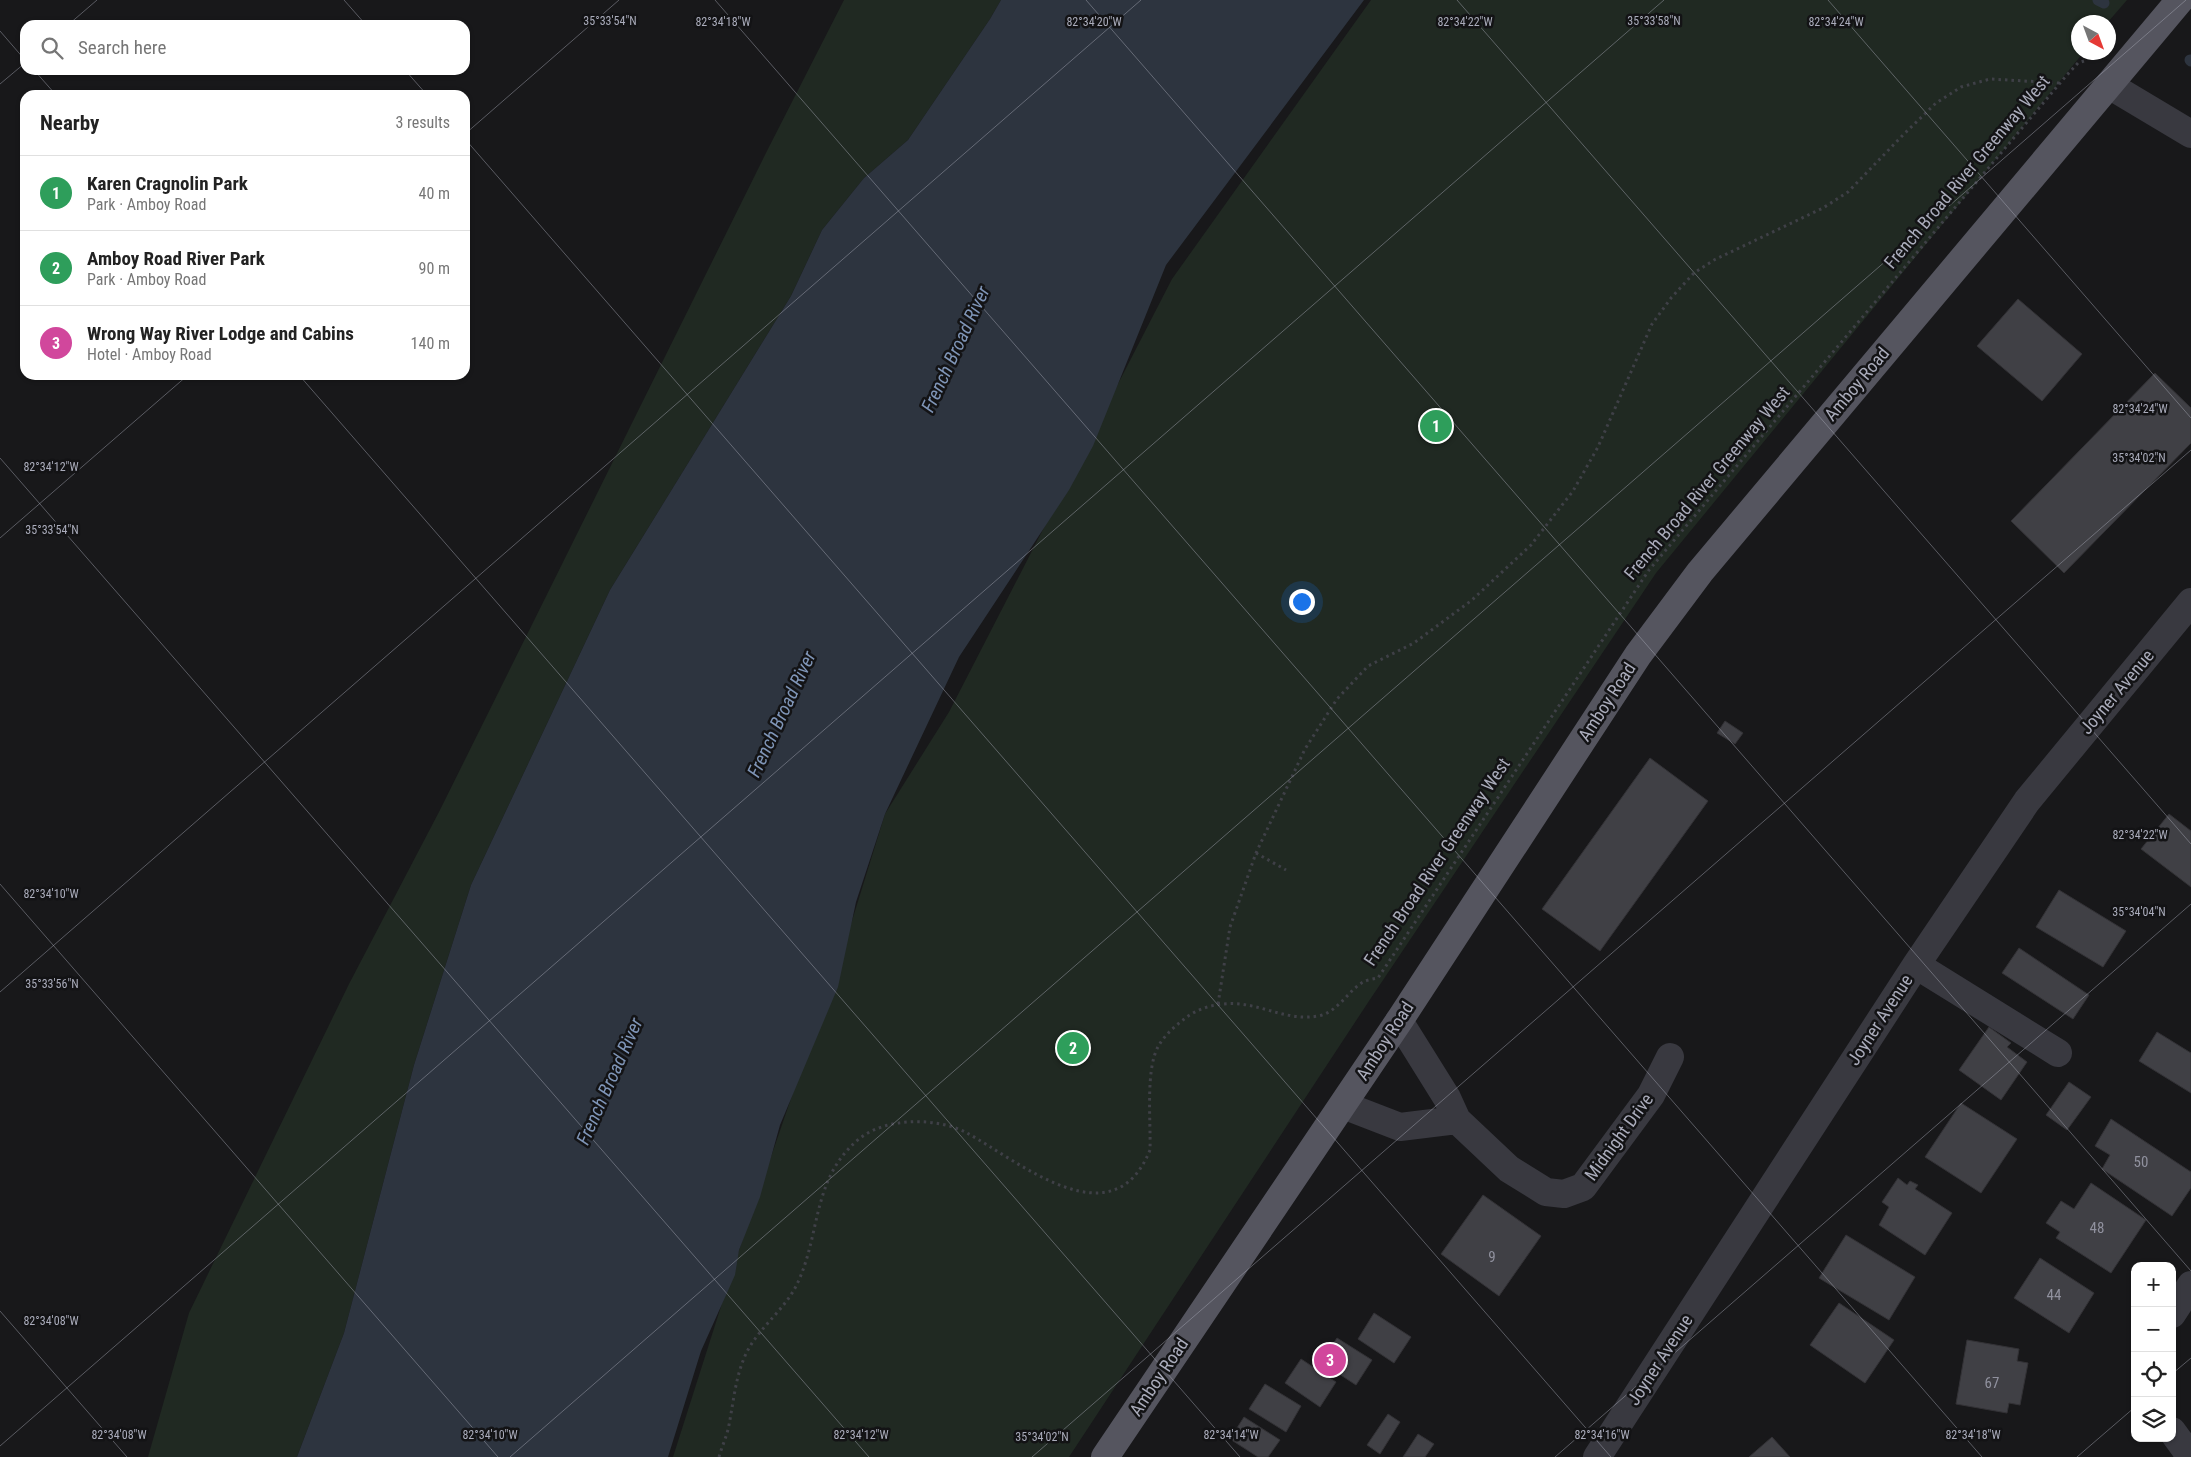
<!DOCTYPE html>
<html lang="en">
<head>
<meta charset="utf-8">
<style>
  :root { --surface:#fff; --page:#f6f6f6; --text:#222; --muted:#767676; --line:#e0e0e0; --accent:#847328 }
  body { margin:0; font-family:"Roboto Condensed",sans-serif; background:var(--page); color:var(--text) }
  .controls { position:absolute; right:15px; bottom:15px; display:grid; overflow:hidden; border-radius:10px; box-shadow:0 1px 4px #0004 }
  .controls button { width:45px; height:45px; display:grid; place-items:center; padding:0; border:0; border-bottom:1px solid var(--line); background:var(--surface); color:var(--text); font:25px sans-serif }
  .compass { position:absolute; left:2071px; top:15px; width:45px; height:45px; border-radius:50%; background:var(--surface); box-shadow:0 1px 4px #0004; rotate:139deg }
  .you { position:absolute; left:1301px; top:601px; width:18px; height:18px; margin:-12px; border:4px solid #fff; border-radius:50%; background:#1a73e8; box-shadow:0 0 0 8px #1a73e833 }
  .badge { display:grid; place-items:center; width:32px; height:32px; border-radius:50%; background:var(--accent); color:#fff; font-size:16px; font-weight:700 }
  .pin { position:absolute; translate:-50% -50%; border:2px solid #fff; box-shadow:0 1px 5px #0006 }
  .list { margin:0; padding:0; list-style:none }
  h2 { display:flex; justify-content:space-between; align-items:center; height:65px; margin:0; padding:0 20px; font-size:21px }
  h2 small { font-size:16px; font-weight:400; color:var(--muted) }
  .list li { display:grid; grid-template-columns:32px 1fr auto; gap:15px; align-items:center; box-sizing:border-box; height:75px; padding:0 20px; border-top:1px solid var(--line) }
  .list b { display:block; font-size:19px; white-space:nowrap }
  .list p { margin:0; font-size:16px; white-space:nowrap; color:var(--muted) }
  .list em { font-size:16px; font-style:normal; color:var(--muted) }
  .icon { flex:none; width:28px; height:28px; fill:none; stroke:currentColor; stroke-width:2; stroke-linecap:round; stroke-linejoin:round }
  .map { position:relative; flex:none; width:2191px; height:1457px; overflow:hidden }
  .search { position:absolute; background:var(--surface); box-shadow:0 1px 4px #0004; left:20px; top:20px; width:450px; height:55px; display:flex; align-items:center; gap:12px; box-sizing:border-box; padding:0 18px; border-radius:15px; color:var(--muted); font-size:19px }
  .panel { position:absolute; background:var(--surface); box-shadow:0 1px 4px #0004; left:20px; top:90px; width:450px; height:290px; border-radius:15px }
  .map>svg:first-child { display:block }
  .green { fill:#202922 }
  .water { fill:#2d343f }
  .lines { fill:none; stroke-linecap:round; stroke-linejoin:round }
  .stream { stroke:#2d343f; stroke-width:11 }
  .building { fill:#404045; stroke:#333236 }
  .path { stroke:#3f4047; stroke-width:3; stroke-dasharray:2.5 4; stroke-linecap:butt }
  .minor { stroke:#393940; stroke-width:28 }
  .major { stroke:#55555f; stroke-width:28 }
  .ticks { fill:none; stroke:#aaacbb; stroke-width:1; stroke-opacity:0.45 }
  .labels { text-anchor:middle; stroke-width:5; stroke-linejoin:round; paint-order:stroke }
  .number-label { font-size:15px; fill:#90919e }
  .street-label { font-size:18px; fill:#aaacbb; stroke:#131315 }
  .water-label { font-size:19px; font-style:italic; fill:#7f95b7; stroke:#131315 }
  .ticks-label { font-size:12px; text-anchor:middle; fill:#aaacbb; stroke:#131315; stroke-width:5; stroke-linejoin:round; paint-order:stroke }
</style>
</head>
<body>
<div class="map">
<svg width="2191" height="1457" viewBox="0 0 2191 1457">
  <rect width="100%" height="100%" fill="#18181a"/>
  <path class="green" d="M844,0H1001L990,19L908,140L864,178L822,230L791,296L610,590L471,885L414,1065L344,1333L297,1457H148L189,1313L349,984L440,810L770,145Z
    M1371,0H2127L2108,22H2078V52L2083,53L1656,573L1369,1001L1069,1457H673L739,1250L851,924L885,814L949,712L1172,279Z"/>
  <path class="water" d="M1001,0H1364L1166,265L1093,446L1069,490L959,657L885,814L856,902L838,987L780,1125L760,1197L739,1250L735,1275L701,1351L668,1457H297L344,1333L414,1065L471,885L610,590L791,296L822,230L864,178L908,140L990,19Z"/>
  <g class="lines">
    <path class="stream" d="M2098,0L2104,3
      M2190,60L2191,61"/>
  </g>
  <path class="building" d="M2018,299L2082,354L2042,401L1977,346Z
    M2155,373L2191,408V443L2064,573L2011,521Z
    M1725,721L1743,733L1735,744L1717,733Z
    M1650,758L1708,801L1600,951L1542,909Z
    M2169,814L2191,831V887L2141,849Z
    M2059,890L2126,931L2103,967L2036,927Z
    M2019,948L2089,995L2073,1019L2002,973Z
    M1989,1027L2011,1043L2007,1047L2027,1062L2001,1100L1959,1070Z
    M2157,1032L2191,1053V1093L2139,1061Z
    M2069,1082L2091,1097L2067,1130L2046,1115Z
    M1961,1103L2017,1139L1981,1193L1925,1157Z
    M2111,1119L2191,1172V1188L2172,1216L2102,1169L2110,1155L2095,1146Z
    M1898,1178L1907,1185L1910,1181L1918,1185L1915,1189L1952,1213L1925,1255L1879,1225L1889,1207L1882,1202Z
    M2091,1183L2146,1220L2111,1273L2056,1238L2060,1232L2046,1223L2061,1201L2074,1209Z
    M1483,1195L1541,1236L1499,1296L1441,1254Z
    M1846,1235L1915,1277L1889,1320L1819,1278Z
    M2040,1258L2094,1293L2069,1333L2014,1298Z
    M1839,1303L1894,1340L1865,1383L1810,1345Z
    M1374,1313L1411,1337L1394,1363L1358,1339Z
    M1337,1338L1372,1360L1356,1385L1321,1362Z
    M1967,1340L2019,1349L2017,1361L2028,1363L2020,1405L2009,1403L2007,1413L1956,1404Z
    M1301,1359L1336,1382L1320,1407L1285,1383Z
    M1265,1384L1301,1406L1286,1432L1249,1409Z
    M1388,1414L1400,1422L1380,1454L1367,1445Z
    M1244,1417L1280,1440L1268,1457H1258L1230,1439Z
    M1418,1434L1434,1444L1425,1457H1403Z
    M1772,1437L1790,1457H1749Z"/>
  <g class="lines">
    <path class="path" d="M1256,853L1286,870
      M1218,1004L1230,927L1256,853L1305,749L1337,699L1368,666L1414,643L1472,600L1531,545L1573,491L1598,447L1652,324L1671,298L1694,273L1714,260L1823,208L1848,192L1903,135L1936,103L1961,87L1990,79L2059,83
      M719,1457C722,1446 727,1436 729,1425C734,1399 736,1371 749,1348C763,1324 787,1307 798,1282C821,1232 812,1178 859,1139C886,1117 937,1117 967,1133C1020,1162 1113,1242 1150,1150C1151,1122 1145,1068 1159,1045C1165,1035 1174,1027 1183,1020C1198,1007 1220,1002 1240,1004C1267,1007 1290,1021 1318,1016C1337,1013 1348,991 1363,982C1367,980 1373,979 1378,978L1649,570L2066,76L2078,63L2084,61"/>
    <path class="minor" d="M2109,85L2191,134
      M1916,965L2058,1053
      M1343,1105L1400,1127L1457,1120L1447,1098L1399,1021
      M1457,1120L1509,1169L1546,1192L1564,1194L1583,1187L1651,1095L1670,1057
      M2172,1314L2191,1285
      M2172,1431L2191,1457
      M1597,1457L1916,965L2027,801L2191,602"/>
    <path class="major" d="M1105,1457L1399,1021L1638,655L1700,572L2180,0"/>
  </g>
  <path class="ticks" d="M344,0L366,25M715,0L1982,1457M1086,0L2191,1271M1457,0L2191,844M1828,0L2191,418M68,25L97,0M0,31L25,60M34,70L56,95M405,70L427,95M0,84L25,63M465,134L619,0M465,139L1611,1457M299,375L1240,1457M0,458L869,1457M0,538L188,375M0,884L498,1457M0,992L1141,0M0,1311L127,1457M2172,1374L2191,1358M0,1446L1664,0M510,1457L2186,0M1032,1457L2191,450M1555,1457L2191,904M2077,1457L2135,1407"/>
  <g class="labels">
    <g class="number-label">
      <text x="2141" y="1167">50</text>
      <text x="2097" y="1233">48</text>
      <text x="1492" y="1262">9</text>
      <text x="2054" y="1300">44</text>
      <text x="1992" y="1388">67</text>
    </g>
    <g class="street-label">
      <text transform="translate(1967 172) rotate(-50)" y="6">French Broad River Greenway West</text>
      <text transform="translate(1857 384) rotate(-50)" y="6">Amboy Road</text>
      <text transform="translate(1707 483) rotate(-50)" y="6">French Broad River Greenway West</text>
      <text transform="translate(2117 692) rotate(-50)" y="6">Joyner Avenue</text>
      <text transform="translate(1607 702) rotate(-57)" y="6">Amboy Road</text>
      <text transform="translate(1437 862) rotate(-56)" y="6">French Broad River Greenway West</text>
      <text transform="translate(1880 1020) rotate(-57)" y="6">Joyner Avenue</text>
      <text transform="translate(1385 1041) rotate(-57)" y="6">Amboy Road</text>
      <text transform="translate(1619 1137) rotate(-54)" y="6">Midnight Drive</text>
      <text transform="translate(1660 1360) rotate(-57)" y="6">Joyner Avenue</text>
      <text transform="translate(1159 1377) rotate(-56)" y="6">Amboy Road</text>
    </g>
    <g class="water-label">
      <text transform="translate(955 349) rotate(-65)" y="7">French Broad River</text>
      <text transform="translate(781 714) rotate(-65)" y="7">French Broad River</text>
      <text transform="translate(609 1081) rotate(-66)" y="7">French Broad River</text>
    </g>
  </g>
  <g class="ticks-label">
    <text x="610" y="25">35°33'54"N</text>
    <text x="1654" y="25">35°33'58"N</text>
    <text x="723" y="26">82°34'18"W</text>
    <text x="1094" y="26">82°34'20"W</text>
    <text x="1465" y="26">82°34'22"W</text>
    <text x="1836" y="26">82°34'24"W</text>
    <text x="2140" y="413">82°34'24"W</text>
    <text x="2139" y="462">35°34'02"N</text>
    <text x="51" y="471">82°34'12"W</text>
    <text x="52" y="534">35°33'54"N</text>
    <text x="2140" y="839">82°34'22"W</text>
    <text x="51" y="898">82°34'10"W</text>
    <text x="2139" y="916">35°34'04"N</text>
    <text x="52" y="988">35°33'56"N</text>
    <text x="51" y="1325">82°34'08"W</text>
    <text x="119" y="1439">82°34'08"W</text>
    <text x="490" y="1439">82°34'10"W</text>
    <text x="861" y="1439">82°34'12"W</text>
    <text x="1231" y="1439">82°34'14"W</text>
    <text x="1602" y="1439">82°34'16"W</text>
    <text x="1973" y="1439">82°34'18"W</text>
    <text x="1042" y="1441">35°34'02"N</text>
  </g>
</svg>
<div class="controls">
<button>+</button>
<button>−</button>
<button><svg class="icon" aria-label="locate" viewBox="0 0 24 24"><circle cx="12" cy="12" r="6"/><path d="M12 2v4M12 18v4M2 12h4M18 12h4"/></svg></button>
<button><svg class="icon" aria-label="layers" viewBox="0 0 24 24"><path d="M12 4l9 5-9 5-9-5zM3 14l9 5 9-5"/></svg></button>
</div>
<svg class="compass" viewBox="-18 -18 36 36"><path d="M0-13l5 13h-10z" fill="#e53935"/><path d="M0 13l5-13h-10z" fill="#767676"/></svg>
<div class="you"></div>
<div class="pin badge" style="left:1436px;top:426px;background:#2e9e5b">1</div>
<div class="pin badge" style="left:1073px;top:1048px;background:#2e9e5b">2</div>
<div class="pin badge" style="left:1330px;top:1360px;background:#d1479c">3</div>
<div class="search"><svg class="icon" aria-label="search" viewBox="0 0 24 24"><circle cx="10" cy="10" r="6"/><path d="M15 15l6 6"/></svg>Search here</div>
<section class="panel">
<h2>Nearby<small>3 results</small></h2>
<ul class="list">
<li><span class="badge" style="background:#2e9e5b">1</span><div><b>Karen Cragnolin Park</b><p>Park · Amboy Road</p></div><em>40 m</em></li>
<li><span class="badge" style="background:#2e9e5b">2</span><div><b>Amboy Road River Park</b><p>Park · Amboy Road</p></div><em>90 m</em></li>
<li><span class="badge" style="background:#d1479c">3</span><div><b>Wrong Way River Lodge and Cabins</b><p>Hotel · Amboy Road</p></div><em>140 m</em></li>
</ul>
</section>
</div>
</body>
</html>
